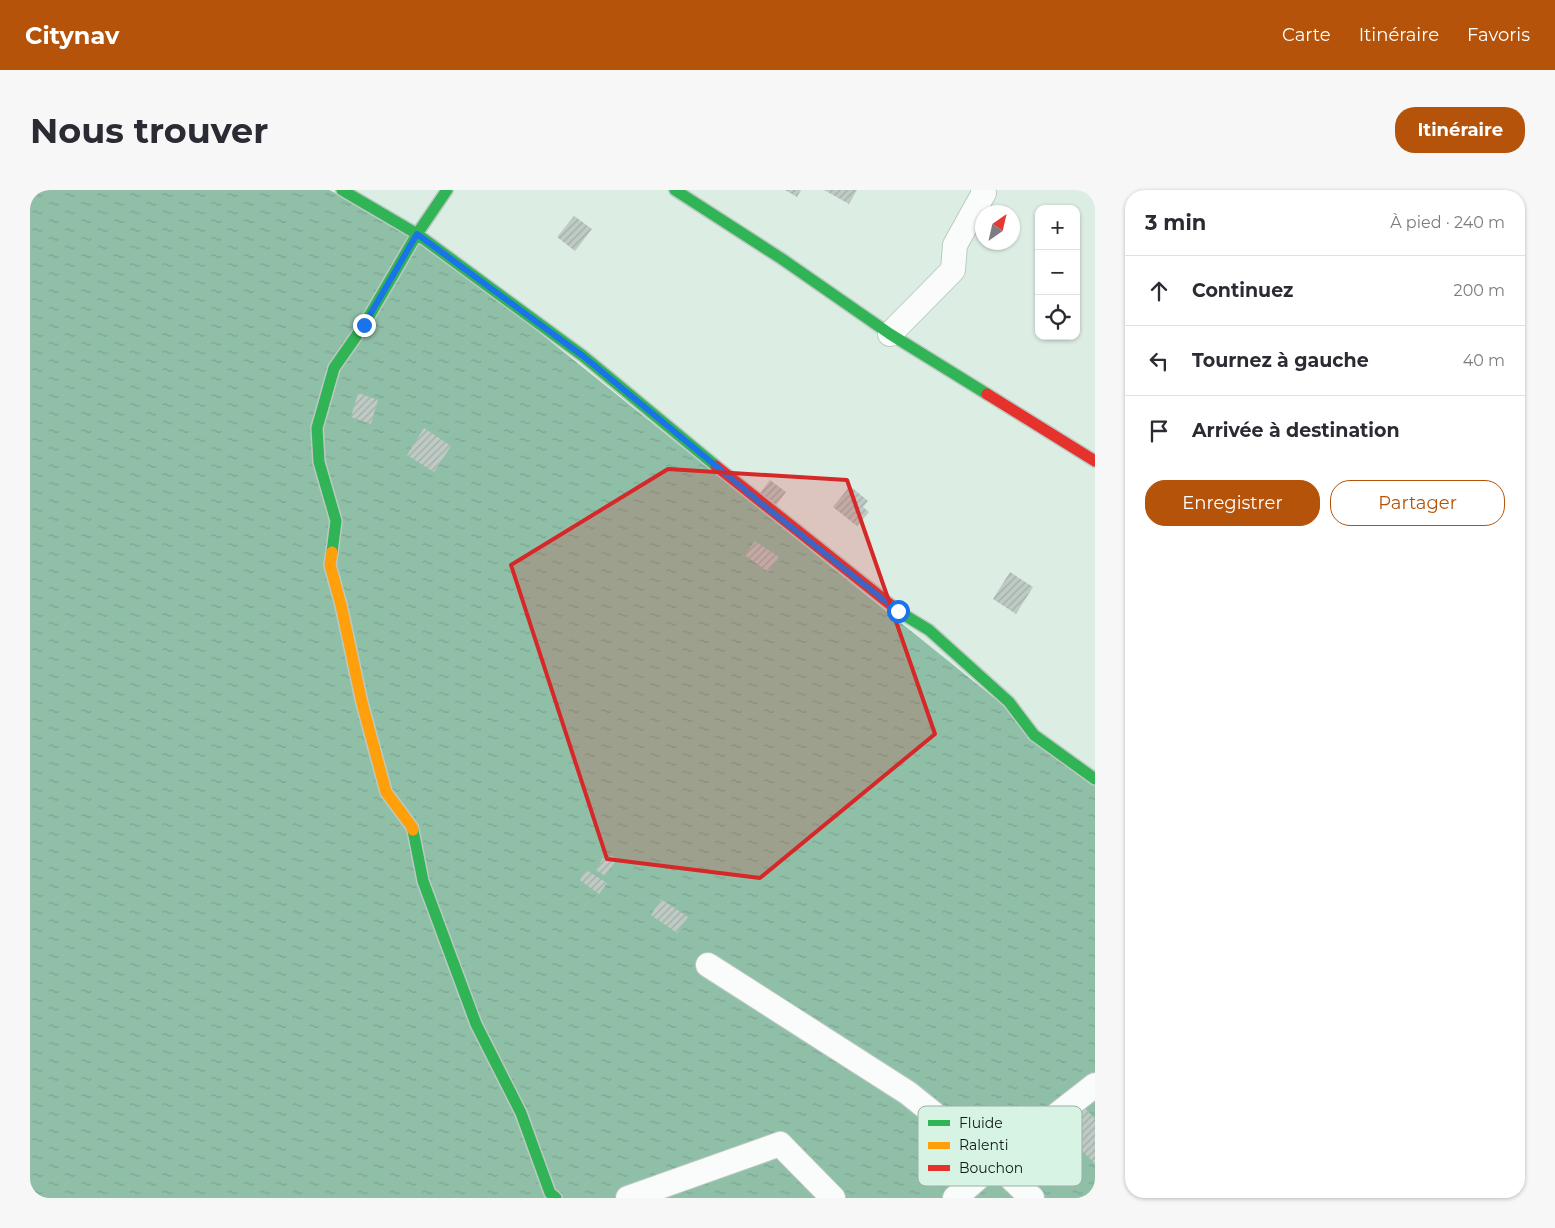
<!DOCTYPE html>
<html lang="fr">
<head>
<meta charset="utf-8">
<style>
  :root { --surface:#fff; --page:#f7f7f7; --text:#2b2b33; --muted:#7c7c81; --line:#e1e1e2; --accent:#b45309 }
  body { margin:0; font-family:Montserrat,sans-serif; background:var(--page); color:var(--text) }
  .controls { position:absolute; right:15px; top:15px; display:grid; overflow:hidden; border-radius:10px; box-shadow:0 1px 4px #0004 }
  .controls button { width:45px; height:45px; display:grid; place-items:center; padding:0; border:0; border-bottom:1px solid var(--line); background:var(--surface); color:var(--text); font:25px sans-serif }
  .compass { position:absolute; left:945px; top:15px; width:45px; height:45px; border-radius:50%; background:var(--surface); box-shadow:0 1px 4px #0004; rotate:34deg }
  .stop { position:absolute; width:15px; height:15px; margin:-11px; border:4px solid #1a73e8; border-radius:50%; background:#fff }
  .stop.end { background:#1a73e8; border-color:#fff; box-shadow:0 1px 5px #0008 }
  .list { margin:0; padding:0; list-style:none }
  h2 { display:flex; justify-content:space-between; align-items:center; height:65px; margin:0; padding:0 20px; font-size:21px }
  h2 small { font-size:16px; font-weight:400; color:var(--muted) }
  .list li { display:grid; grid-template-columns:32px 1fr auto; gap:15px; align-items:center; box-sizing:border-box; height:70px; padding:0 20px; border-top:1px solid var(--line) }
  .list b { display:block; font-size:19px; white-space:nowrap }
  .list em { font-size:16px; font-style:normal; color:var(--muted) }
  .actions { display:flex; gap:10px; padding:15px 20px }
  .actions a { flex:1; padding:11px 0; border:1px solid var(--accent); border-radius:20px; text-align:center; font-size:18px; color:var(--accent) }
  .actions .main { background:var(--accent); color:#fff }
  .icon { flex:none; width:28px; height:28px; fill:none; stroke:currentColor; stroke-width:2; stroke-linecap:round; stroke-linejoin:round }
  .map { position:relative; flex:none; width:1065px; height:1008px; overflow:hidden; border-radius:20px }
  header { display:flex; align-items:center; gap:30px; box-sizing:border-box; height:70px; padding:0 25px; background:var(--accent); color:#fff }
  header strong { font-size:24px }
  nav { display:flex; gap:28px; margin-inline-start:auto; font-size:18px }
  .intro { display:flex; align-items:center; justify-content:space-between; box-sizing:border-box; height:120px; padding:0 30px }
  h1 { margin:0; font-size:35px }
  .button { padding:12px 22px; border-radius:20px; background:var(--accent); color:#fff; font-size:18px; font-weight:700 }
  main { display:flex; gap:30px; padding:0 30px }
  aside { flex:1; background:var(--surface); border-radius:20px; box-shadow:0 1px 4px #0004 }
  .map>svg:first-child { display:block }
  .water { fill:url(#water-ripples) }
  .building { fill:url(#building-hatch) }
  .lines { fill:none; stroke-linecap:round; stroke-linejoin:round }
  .street-casing { stroke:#bcc9c2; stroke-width:26 }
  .fast-casing { stroke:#bcc9c2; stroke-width:14 }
  .slow-casing { stroke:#bcc9c2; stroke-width:14 }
  .jam-casing { stroke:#bcc9c2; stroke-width:14 }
  .street { stroke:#fafcfb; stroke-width:24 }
  .fast { stroke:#30b455; stroke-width:11 }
  .slow { stroke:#ff9f0a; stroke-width:11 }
  .jam { stroke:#e5322d; stroke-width:11 }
  .route { stroke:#1a73e8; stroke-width:6 }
  .marked { fill:#d62828; fill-opacity:0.2; stroke:#d62828; stroke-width:4; stroke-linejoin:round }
  .key { fill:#d6f3e4; stroke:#9ab2a6; stroke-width:1 }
  .key-label { font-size:14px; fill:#0f1a14 }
</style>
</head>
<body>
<header>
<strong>Citynav</strong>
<nav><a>Carte</a><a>Itinéraire</a><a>Favoris</a></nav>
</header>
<div class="intro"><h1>Nous trouver</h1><a class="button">Itinéraire</a></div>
<main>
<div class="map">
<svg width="1065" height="1008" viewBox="0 0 1065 1008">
  <defs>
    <pattern id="water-ripples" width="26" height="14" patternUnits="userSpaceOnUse" patternTransform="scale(1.25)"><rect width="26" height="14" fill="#90bfa8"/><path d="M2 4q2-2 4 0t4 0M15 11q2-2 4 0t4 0" fill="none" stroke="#7ba490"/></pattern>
    <pattern id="building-hatch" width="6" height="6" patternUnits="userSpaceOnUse" patternTransform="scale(1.25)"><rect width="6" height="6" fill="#becac4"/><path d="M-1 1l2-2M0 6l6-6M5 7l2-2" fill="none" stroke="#a2ada8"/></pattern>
  </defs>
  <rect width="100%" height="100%" fill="#dcede4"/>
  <path class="water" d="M0,0H299L387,44L1065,589V1008H0Z"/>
  <path class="building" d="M755,0H771L767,7Z
    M794,0H827L819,14Z
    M544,26L562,39L545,61L527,47Z
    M328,203L348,210L341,234L321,227Z
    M394,238L421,256L404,282L377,265Z
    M740,290L756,302L746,315L730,303Z
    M820,296L838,311L833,317L839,322L827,336L803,317Z
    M725,351L749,367L738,382L715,365Z
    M980,382L1003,397L986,424L963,409Z
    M581,665L587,669L575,686L566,680L573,668L577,671Z
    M556,680L577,693L569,704L550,690Z
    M631,709L658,727L647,743L621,725Z
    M1053,916L1065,929V974L1030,938Z"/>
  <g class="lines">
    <g class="street-casing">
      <path id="street" d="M860,144L923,80L925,55L954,3L953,0
        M678,775L878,903L965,973L1002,1008
        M598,1008L750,954L803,1008
        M925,1008L965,973L1065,895"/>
    </g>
    <g class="fast-casing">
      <path id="fast" d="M312,0L387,44L553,166L686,276
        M645,0L752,69L860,144L957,204
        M302,362L306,331L289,272L287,238L304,178L334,135L387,44L417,0
        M871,423L899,440L979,512L1004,545L1065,589
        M383,640L393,691L446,834L491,923L520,1003L526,1008"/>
    </g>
    <g class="slow-casing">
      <path id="slow" d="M302,362L300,375L311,415L332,513L356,602L382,637L383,640"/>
    </g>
    <g class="jam-casing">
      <path id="jam" d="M957,204L1065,271
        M686,276L871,423"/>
    </g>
    <use href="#street" class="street"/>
    <use href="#fast" class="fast"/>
    <use href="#slow" class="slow"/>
    <use href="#jam" class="jam"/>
  </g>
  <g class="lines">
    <path class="route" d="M334,135L387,44L553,166L732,314L868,421"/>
  </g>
  <path class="marked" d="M638,279L817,290L905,544L730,688L577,669L481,375Z"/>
  <rect x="888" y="916" width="164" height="80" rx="8" class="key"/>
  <rect x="898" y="930" width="22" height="6" fill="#30b455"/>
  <rect x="898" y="952" width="22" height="7" fill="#ff9f0a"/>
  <rect x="898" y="975" width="22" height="6" fill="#e5322d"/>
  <g class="key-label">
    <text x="929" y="938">Fluide</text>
    <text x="929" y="960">Ralenti</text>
    <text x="929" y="983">Bouchon</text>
  </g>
</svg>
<div class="controls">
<button>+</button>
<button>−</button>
<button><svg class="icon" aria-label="locate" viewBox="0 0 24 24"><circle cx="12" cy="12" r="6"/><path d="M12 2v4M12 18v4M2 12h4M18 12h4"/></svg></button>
</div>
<svg class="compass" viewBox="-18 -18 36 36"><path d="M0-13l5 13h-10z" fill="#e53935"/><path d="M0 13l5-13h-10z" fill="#7c7c81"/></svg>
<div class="stop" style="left:868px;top:421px"></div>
<div class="stop end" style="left:334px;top:135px"></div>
</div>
<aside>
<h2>3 min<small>À pied · 240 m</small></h2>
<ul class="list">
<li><svg class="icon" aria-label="ahead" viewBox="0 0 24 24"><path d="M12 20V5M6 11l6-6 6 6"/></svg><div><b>Continuez</b></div><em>200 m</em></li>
<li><svg class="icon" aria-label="left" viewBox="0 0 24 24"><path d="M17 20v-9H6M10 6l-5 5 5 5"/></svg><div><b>Tournez à gauche</b></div><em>40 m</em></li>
<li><svg class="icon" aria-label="arrive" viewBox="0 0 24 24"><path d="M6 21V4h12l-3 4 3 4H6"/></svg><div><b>Arrivée à destination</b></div></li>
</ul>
<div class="actions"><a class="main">Enregistrer</a><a>Partager</a></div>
</aside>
</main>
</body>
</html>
